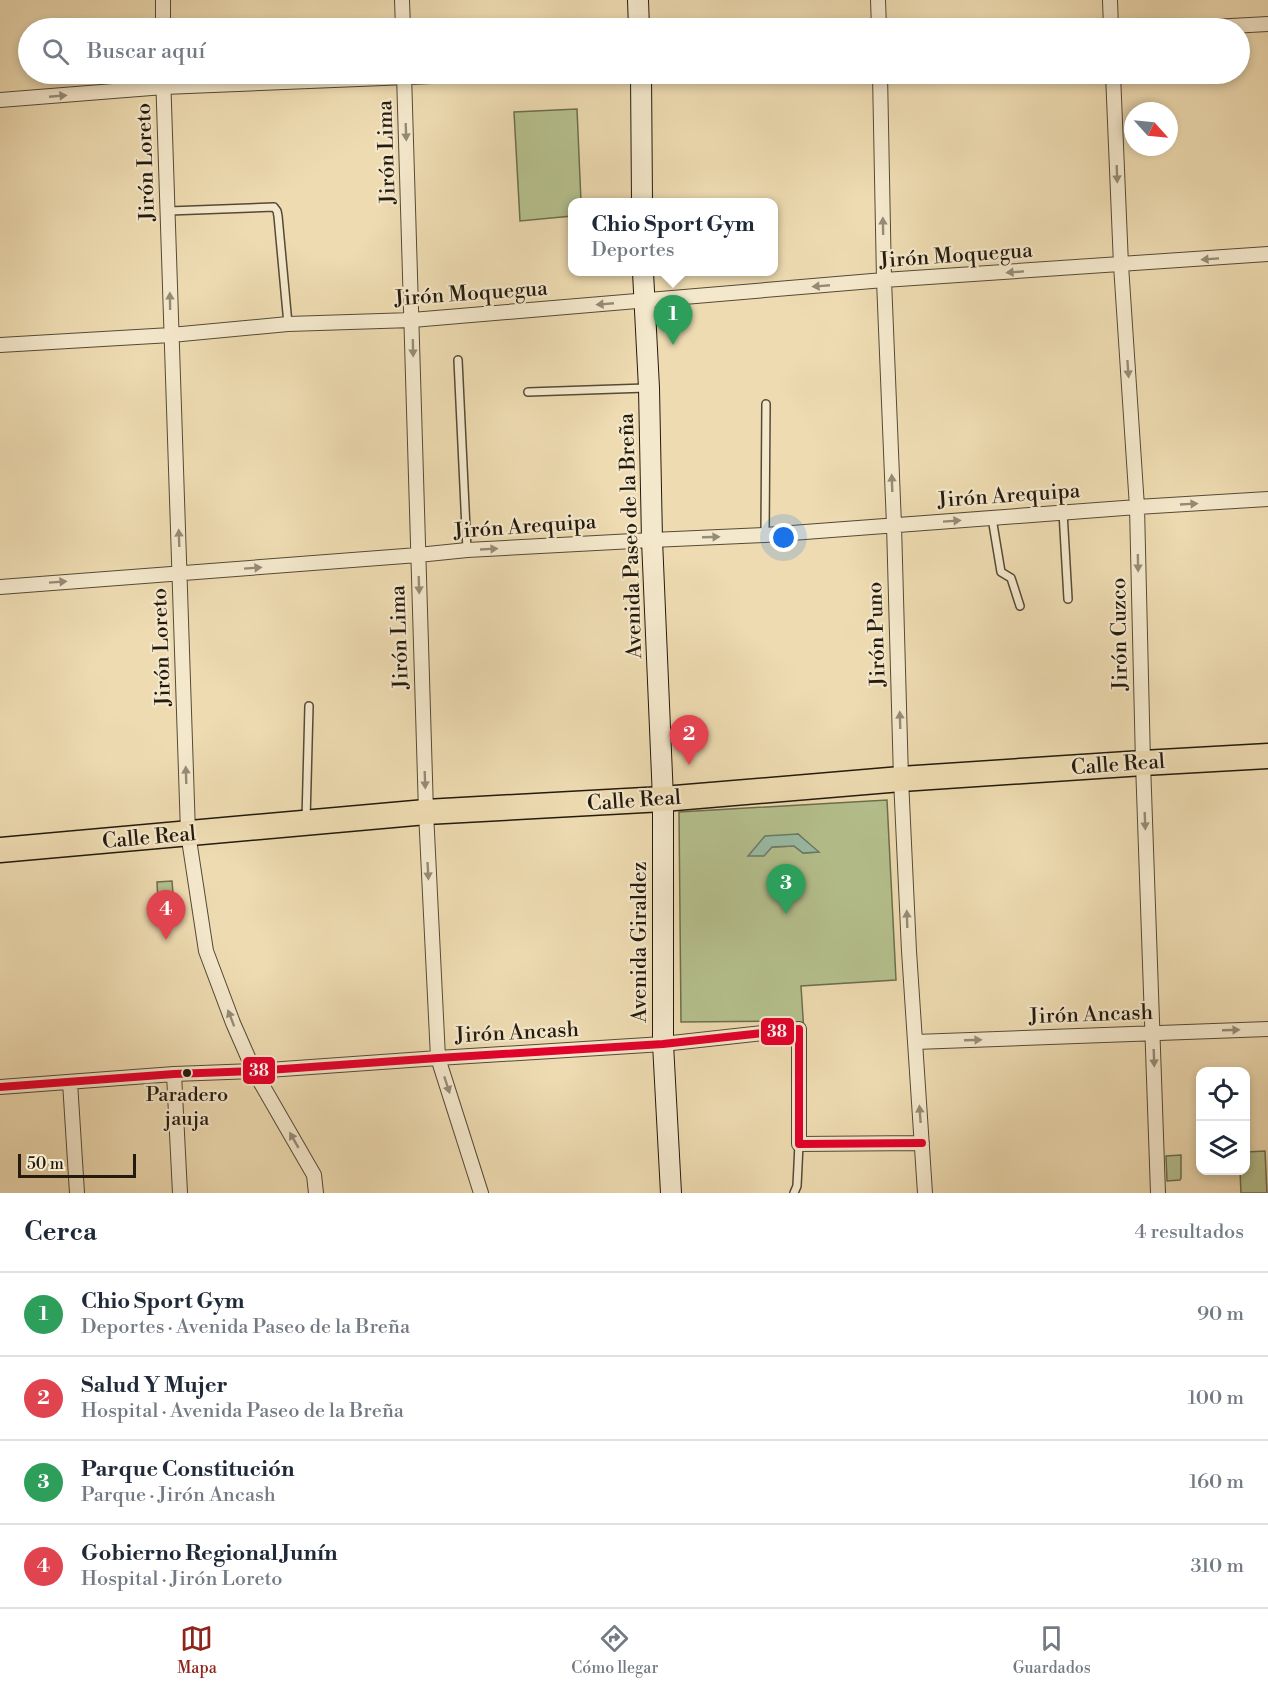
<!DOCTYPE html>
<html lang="es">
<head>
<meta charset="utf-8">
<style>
  :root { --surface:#fff; --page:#f2f2f3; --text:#1f2937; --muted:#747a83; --line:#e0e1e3; --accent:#8f2418 }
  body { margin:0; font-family:"Libre Bodoni",serif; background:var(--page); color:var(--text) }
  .controls { position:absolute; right:18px; bottom:18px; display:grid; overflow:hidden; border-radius:12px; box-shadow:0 3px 9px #0003 }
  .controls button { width:54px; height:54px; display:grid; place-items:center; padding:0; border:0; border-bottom:2px solid var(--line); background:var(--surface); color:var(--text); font:30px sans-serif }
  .compass { position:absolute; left:1124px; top:102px; width:54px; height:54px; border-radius:50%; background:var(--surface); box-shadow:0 3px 9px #0003; rotate:117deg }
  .scale { position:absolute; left:18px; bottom:15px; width:118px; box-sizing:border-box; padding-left:6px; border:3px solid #241a0e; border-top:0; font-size:16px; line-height:21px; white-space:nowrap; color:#241a0e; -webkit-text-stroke:4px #f4e8cc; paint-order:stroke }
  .you { position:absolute; left:784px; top:538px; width:21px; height:21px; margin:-15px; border:4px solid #fff; border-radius:50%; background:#1a73e8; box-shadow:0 0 0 9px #1a73e833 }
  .badge { display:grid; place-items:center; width:39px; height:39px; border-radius:50%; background:var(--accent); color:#fff; font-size:20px; font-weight:700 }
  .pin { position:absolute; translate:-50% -50px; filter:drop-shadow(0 2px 3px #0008) }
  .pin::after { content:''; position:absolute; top:32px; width:21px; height:18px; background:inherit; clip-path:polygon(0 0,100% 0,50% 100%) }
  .popup { position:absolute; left:568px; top:198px; width:210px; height:78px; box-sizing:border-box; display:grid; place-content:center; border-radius:12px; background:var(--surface); filter:drop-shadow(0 2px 4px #0005); font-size:20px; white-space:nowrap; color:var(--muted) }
  .popup b { font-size:22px; color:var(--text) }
  .popup::after { content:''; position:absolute; left:50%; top:100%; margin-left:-12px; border:12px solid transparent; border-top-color:var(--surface) }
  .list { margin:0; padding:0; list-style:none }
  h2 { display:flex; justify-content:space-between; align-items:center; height:78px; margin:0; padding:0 24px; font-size:26px }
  h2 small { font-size:20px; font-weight:400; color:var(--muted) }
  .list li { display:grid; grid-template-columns:39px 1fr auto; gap:18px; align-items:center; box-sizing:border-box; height:84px; padding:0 24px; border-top:2px solid var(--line) }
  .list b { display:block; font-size:22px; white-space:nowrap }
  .list p { margin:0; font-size:20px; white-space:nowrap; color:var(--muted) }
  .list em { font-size:20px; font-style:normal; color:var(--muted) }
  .icon { flex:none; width:33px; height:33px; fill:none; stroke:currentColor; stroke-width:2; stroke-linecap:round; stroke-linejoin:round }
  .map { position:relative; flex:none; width:1268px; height:1193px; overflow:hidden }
  .search { position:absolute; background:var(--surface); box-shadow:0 3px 9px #0003; left:18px; right:18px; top:18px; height:66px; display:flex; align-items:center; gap:15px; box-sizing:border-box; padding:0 21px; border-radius:33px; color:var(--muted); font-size:22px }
  .sheet { height:414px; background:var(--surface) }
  nav { display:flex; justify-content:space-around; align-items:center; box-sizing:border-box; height:84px; border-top:2px solid var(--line); background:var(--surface); font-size:16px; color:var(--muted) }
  nav a { display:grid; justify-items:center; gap:3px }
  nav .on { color:var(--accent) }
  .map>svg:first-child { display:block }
  .green { fill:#b5c18e; stroke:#6c6e4e; stroke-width:1.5; fill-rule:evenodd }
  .water { fill:#9abca7; stroke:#6b7b6a; stroke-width:1.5 }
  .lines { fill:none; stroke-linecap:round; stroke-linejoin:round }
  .lane-casing { stroke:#564a37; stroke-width:10 }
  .street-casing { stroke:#564a37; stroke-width:16 }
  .secondary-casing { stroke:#241a0e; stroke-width:22 }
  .highway-casing { stroke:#241a0e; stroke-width:27 }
  .lane { stroke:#f4e8cc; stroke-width:7 }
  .street { stroke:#f4e8cc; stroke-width:14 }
  .secondary { stroke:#f4e8cc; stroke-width:20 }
  .highway { stroke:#eedbb1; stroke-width:24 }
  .bus-1-casing { stroke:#f4e8cc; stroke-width:12 }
  .bus-1 { stroke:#e4002b; stroke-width:8 }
  .oneway { fill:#968b76 }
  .bus-dot { fill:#241a0e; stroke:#f4e8cc; stroke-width:2 }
  .labels { text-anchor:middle; stroke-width:4.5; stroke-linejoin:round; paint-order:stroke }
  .bus-label { font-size:20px; fill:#241a0e; stroke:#f4e8cc }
  .street-label { font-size:21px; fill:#241a0e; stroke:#f4e8cc }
  .line-badge { stroke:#f4e8cc; stroke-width:2 }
  .badge-label { font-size:16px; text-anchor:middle; font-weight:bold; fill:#fff }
</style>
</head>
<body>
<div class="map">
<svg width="1268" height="1193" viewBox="0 0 1268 1193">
  <rect width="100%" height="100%" fill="#eedbb1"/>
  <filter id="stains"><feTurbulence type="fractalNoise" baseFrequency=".00333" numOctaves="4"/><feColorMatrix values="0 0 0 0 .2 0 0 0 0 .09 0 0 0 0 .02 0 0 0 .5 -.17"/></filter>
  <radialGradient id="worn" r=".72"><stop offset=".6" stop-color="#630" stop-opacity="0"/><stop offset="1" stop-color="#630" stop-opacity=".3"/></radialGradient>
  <path class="green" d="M577,109L581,202H572V216L520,221L514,112Z
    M887,800L896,980L801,986L804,1033L793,1021L681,1022L679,812ZM798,834L818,852L803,853L794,846L772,847Z
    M172,881L175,921L159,922L157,882Z
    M1265,1151L1267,1193H1241L1240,1171L1246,1170V1152Z
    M1181,1155V1178L1180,1180L1167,1181L1166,1156Z"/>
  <path class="water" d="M798,834L819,852L803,853L794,846L772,847L764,856H748L765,836Z"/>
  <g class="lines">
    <g class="lane-casing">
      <path id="lane" d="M169,211L274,207L277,211L278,216L288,324
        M458,360L467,550
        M528,392L646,388
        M1063,512L1068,599
        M992,518L1001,572L1011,578L1020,606
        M765,535L766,404
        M306,820L309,706
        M794,1193L797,1186L799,1144"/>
    </g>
    <g class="street-casing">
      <path id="street" d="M163,0V28
        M402,0L403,28
        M878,0L879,28
        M1110,0L1111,28
        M1194,28L1268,24
        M163,74L188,833L206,951L233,1023L254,1071L314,1175L316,1193
        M404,74L426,812L438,1058L481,1193
        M880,74L884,280L894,525L901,779L909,951L925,1193
        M1113,74L1121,265L1137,507L1143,763L1158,1193
        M0,100L164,87L482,74
        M0,345L171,335L288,324L412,320L884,280L1268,254
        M0,587L418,555L467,550L652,540L765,535L1137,507L1268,499
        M915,1042L1268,1029
        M174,1074L180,1193
        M70,1082L77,1193
        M0,1087L174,1074L254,1071L438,1058L663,1044L799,1029V1144L922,1143"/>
    </g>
    <g class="secondary-casing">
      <path id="secondary" d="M638,0L639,28
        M641,74L642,202
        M643,272L649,388L652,540L663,799V1044L671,1193"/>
    </g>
    <g class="highway-casing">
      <path id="highway" d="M0,850L426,812L663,799L901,779L1143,763L1268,756"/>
    </g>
    <use href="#lane" class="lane"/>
    <use href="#street" class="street"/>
    <use href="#secondary" class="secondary"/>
    <use href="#highway" class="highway"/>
    <g class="bus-1-casing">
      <path id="bus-1" d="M0,1087L174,1074L254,1071L438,1058L663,1044L799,1029V1144L922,1143"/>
    </g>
    <use href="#bus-1" class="bus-1"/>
  </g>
  <defs><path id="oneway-solid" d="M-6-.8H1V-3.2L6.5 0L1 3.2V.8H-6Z" transform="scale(1.5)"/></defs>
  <g class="oneway">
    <use href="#oneway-solid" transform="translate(58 96) rotate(-5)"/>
    <use href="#oneway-solid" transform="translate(406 132) rotate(88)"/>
    <use href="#oneway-solid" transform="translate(1117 174) rotate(88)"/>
    <use href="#oneway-solid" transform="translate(883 226) rotate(-91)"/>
    <use href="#oneway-solid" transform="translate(1210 259) rotate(176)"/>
    <use href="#oneway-solid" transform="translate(1015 272) rotate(176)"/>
    <use href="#oneway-solid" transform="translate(821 286) rotate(175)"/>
    <use href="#oneway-solid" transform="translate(170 301) rotate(-91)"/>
    <use href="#oneway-solid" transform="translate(605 304) rotate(175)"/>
    <use href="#oneway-solid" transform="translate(413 348) rotate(89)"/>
    <use href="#oneway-solid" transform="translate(1128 369) rotate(86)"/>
    <use href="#oneway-solid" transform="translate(892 483) rotate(-92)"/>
    <use href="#oneway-solid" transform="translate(1189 504) rotate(-3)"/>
    <use href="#oneway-solid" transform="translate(952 521) rotate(-4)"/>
    <use href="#oneway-solid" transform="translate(711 537) rotate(-2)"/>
    <use href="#oneway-solid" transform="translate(179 538) rotate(-92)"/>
    <use href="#oneway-solid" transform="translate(489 549) rotate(-3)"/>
    <use href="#oneway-solid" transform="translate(1138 563) rotate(89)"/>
    <use href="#oneway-solid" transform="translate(253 568) rotate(-4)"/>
    <use href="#oneway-solid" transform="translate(58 582) rotate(-4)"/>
    <use href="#oneway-solid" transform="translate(419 585) rotate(88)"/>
    <use href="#oneway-solid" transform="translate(900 720) rotate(-92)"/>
    <use href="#oneway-solid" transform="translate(186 775) rotate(-92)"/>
    <use href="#oneway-solid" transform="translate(425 780) rotate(88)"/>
    <use href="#oneway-solid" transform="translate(1145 821) rotate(88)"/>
    <use href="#oneway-solid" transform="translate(428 871) rotate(87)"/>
    <use href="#oneway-solid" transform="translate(907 919) rotate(-92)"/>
    <use href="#oneway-solid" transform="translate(231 1018) rotate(-111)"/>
    <use href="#oneway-solid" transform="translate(1231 1030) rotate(-2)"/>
    <use href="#oneway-solid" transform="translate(973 1040) rotate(-2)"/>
    <use href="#oneway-solid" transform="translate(1154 1058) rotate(88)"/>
    <use href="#oneway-solid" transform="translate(447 1085) rotate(72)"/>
    <use href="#oneway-solid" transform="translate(920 1114) rotate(-94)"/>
    <use href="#oneway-solid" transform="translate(294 1140) rotate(-120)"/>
  </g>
  <circle class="bus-dot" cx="187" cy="1073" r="5"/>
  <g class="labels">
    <g class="bus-label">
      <text x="187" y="1101">Paradero<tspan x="187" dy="24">jauja</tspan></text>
    </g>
    <g class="street-label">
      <text transform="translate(386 152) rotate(-92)" y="7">Jirón Lima</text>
      <text transform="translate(145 162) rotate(-92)" y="7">Jirón Loreto</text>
      <text transform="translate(956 255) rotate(-4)" y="7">Jirón Moquegua</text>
      <text transform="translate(471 293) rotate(-4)" y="7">Jirón Moquegua</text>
      <text transform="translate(1009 495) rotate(-4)" y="7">Jirón Arequipa</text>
      <text transform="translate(525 526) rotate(-4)" y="7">Jirón Arequipa</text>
      <text transform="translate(630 536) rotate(-92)" y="7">Avenida Paseo de la Breña</text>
      <text transform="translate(876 634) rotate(-92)" y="7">Jirón Puno</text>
      <text transform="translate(1119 634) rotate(-91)" y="7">Jirón Cuzco</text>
      <text transform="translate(399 637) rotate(-92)" y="7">Jirón Lima</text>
      <text transform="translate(161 647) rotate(-92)" y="7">Jirón Loreto</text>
      <text transform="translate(1118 764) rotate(-4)" y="7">Calle Real</text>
      <text transform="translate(634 800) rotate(-4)" y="7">Calle Real</text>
      <text transform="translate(149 837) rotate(-5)" y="7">Calle Real</text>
      <text transform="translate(639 942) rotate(-90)" y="7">Avenida Giraldez</text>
      <text transform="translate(1091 1014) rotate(-2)" y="7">Jirón Ancash</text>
      <text transform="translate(517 1032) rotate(-3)" y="7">Jirón Ancash</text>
    </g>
  </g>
  <g class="line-badge">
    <rect x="760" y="1017" width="35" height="29" rx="6" fill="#e4002b"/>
    <rect x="242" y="1056" width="34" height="29" rx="6" fill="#e4002b"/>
  </g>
  <g class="badge-label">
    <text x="777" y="1037">38</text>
    <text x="259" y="1076">38</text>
  </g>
  <rect width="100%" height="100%" filter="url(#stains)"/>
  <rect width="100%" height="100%" fill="url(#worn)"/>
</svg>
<div class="controls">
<button><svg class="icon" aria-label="locate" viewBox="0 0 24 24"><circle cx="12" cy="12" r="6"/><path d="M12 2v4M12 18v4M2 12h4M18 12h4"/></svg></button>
<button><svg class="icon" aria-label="layers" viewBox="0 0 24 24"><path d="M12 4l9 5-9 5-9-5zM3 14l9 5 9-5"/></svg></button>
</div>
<svg class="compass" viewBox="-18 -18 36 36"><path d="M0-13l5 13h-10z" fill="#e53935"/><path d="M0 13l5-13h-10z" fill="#747a83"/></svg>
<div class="scale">50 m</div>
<div class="you"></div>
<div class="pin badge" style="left:673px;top:345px;background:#2e9e5b">1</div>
<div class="popup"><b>Chio Sport Gym</b>Deportes</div>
<div class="pin badge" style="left:689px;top:765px;background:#e0444e">2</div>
<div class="pin badge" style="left:786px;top:914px;background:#2e9e5b">3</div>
<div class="pin badge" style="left:166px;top:940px;background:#e0444e">4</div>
<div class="search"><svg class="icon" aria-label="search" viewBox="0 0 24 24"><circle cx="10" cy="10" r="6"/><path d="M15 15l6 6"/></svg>Buscar aquí</div>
</div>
<section class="sheet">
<h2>Cerca<small>4 resultados</small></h2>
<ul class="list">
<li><span class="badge" style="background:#2e9e5b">1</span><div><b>Chio Sport Gym</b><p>Deportes · Avenida Paseo de la Breña</p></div><em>90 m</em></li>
<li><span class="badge" style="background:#e0444e">2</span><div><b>Salud Y Mujer</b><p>Hospital · Avenida Paseo de la Breña</p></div><em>100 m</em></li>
<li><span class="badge" style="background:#2e9e5b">3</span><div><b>Parque Constitución</b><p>Parque · Jirón Ancash</p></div><em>160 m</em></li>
<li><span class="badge" style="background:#e0444e">4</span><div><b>Gobierno Regional Junín</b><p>Hospital · Jirón Loreto</p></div><em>310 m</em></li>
</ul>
</section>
<nav>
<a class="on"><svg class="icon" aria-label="map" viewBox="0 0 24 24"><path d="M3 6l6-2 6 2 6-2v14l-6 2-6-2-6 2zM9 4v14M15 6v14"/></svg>Mapa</a>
<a><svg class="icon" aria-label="directions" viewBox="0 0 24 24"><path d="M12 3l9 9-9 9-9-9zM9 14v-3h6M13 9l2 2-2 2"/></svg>Cómo llegar</a>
<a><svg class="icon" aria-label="saved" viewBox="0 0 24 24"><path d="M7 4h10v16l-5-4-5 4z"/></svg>Guardados</a>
</nav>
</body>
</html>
